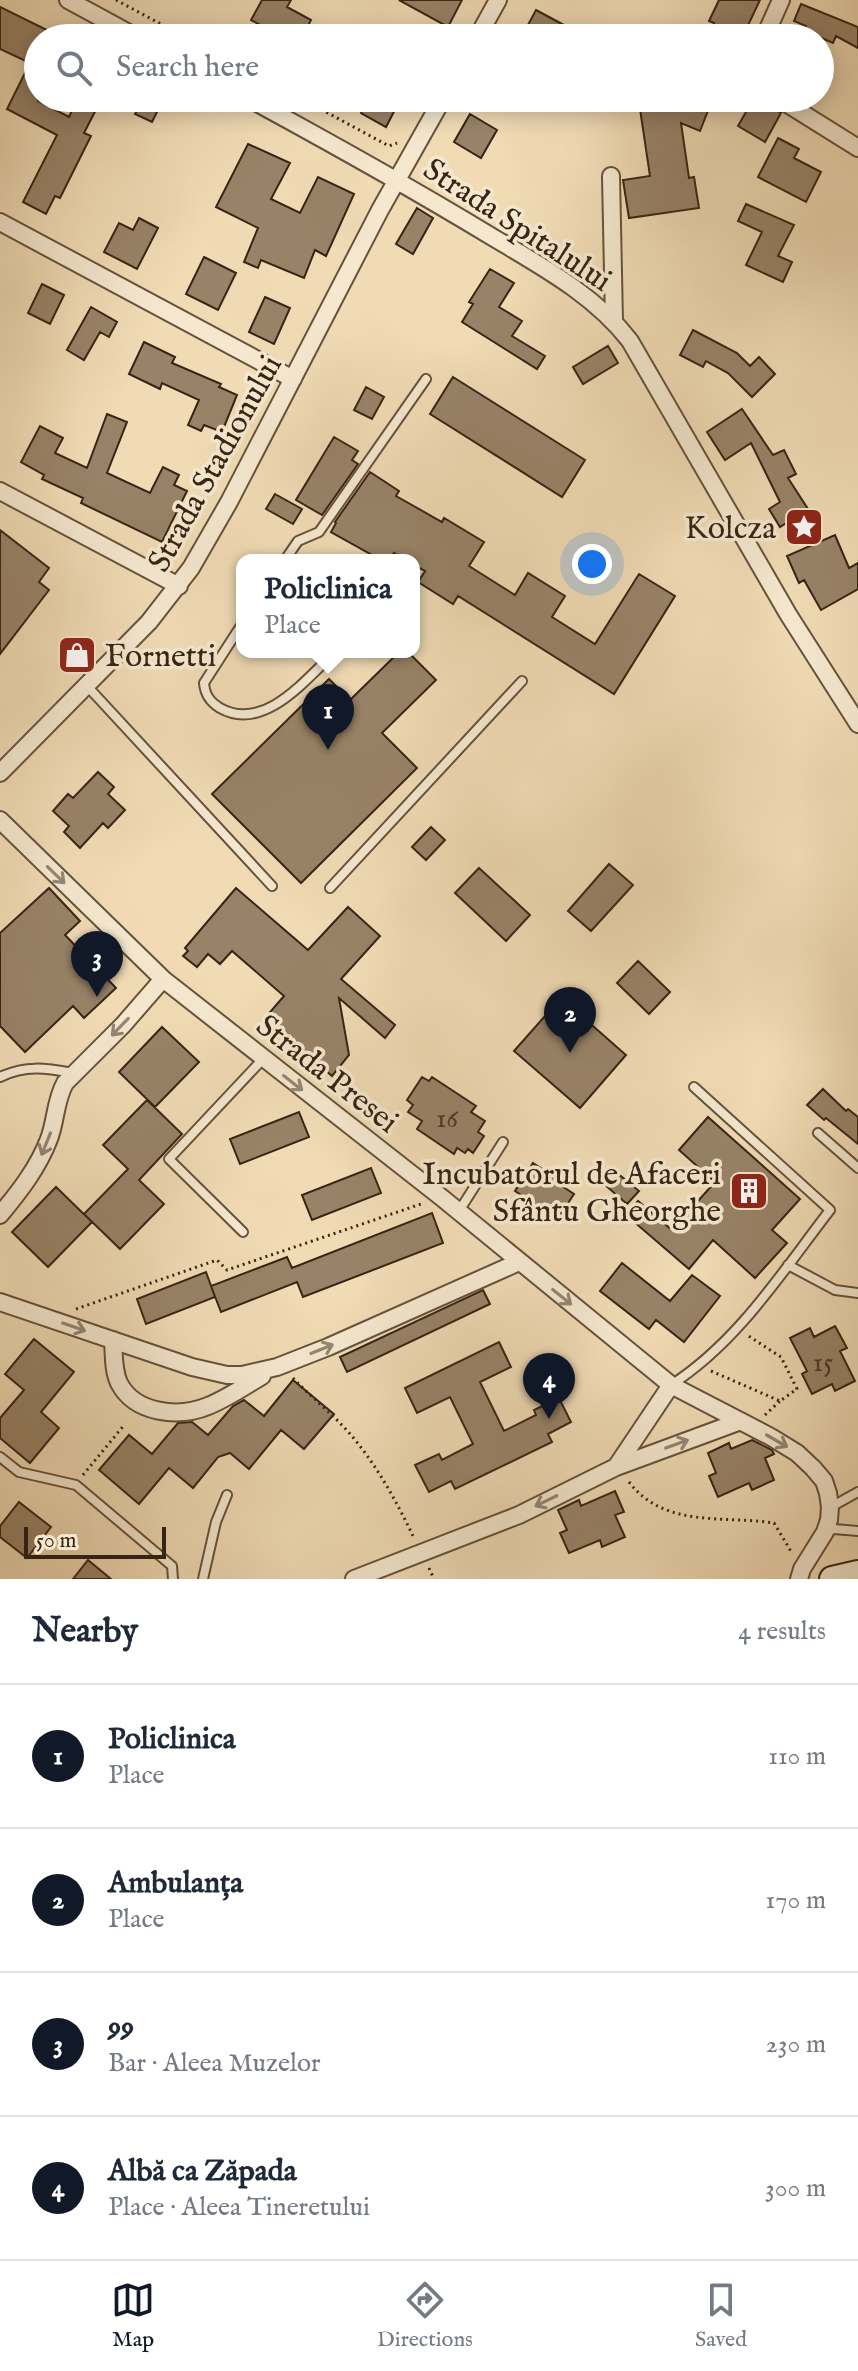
<!DOCTYPE html>
<html lang="en">
<head>
<meta charset="utf-8">
<style>
  :root { --surface:#fff; --page:#f6f6f7; --text:#1f2937; --muted:#747a83; --line:#e0e1e3; --accent:#111827 }
  body { margin:0; font-family:"IM FELL English",serif; background:var(--page); color:var(--text) }
  .scale { position:absolute; left:24px; bottom:20px; width:142px; box-sizing:border-box; padding-left:8px; border:4px solid #382414; border-top:0; font-size:22px; line-height:28px; white-space:nowrap; color:#382414; -webkit-text-stroke:6px #f5e8cf; paint-order:stroke }
  .you { position:absolute; left:592px; top:564px; width:28px; height:28px; margin:-20px; border:6px solid #fff; border-radius:50%; background:#1a73e8; box-shadow:0 0 0 12px #1a73e833 }
  .badge { display:grid; place-items:center; width:52px; height:52px; border-radius:50%; background:var(--accent); color:#fff; font-size:26px; font-weight:700 }
  .pin { position:absolute; translate:-50% -66px; filter:drop-shadow(0 2px 4px #0008) }
  .pin::after { content:''; position:absolute; top:42px; width:28px; height:24px; background:inherit; clip-path:polygon(0 0,100% 0,50% 100%) }
  .popup { position:absolute; left:236px; top:554px; width:184px; height:104px; box-sizing:border-box; display:grid; place-content:center; border-radius:16px; background:var(--surface); filter:drop-shadow(0 2px 6px #0005); font-size:26px; white-space:nowrap; color:var(--muted) }
  .popup b { font-size:30px; color:var(--text) }
  .popup::after { content:''; position:absolute; left:50%; top:100%; margin-left:-16px; border:16px solid transparent; border-top-color:var(--surface) }
  .list { margin:0; padding:0; list-style:none }
  h2 { display:flex; justify-content:space-between; align-items:center; height:104px; margin:0; padding:0 32px; font-size:34px }
  h2 small { font-size:26px; font-weight:400; color:var(--muted) }
  .list li { display:grid; grid-template-columns:52px 1fr auto; gap:24px; align-items:center; box-sizing:border-box; height:144px; padding:0 32px; border-top:2px solid var(--line) }
  .list b { display:block; font-size:30px; white-space:nowrap }
  .list p { margin:0; font-size:26px; white-space:nowrap; color:var(--muted) }
  .list em { font-size:26px; font-style:normal; color:var(--muted) }
  .icon { flex:none; width:44px; height:44px; fill:none; stroke:currentColor; stroke-width:2; stroke-linecap:round; stroke-linejoin:round }
  .map { position:relative; flex:none; width:858px; height:1579px; overflow:hidden }
  .search { position:absolute; background:var(--surface); box-shadow:0 4px 20px #0003; left:24px; right:24px; top:24px; height:88px; display:flex; align-items:center; gap:20px; box-sizing:border-box; padding:0 28px; border-radius:44px; color:var(--muted); font-size:30px }
  .sheet { height:680px; background:var(--surface) }
  nav { display:flex; justify-content:space-around; align-items:center; box-sizing:border-box; height:112px; border-top:2px solid var(--line); background:var(--surface); font-size:22px; color:var(--muted) }
  nav a { display:grid; justify-items:center; gap:4px }
  nav .on { color:var(--accent) }
  .map>svg:first-child { display:block }
  .building { fill:#988368; stroke:#382414; stroke-width:2 }
  .lines { fill:none; stroke-linecap:round; stroke-linejoin:round }
  .lane-casing { stroke:#66523c; stroke-width:12 }
  .street-casing { stroke:#66523c; stroke-width:20 }
  .secondary-casing { stroke:#382414; stroke-width:28 }
  .path { stroke:#382414; stroke-width:3; stroke-dasharray:2 4; stroke-linecap:butt }
  .lane { stroke:#f5e8cf; stroke-width:8 }
  .street { stroke:#f5e8cf; stroke-width:16 }
  .secondary { stroke:#f5e8cf; stroke-width:24 }
  .oneway { stroke:#968672 }
  .labels { text-anchor:middle; stroke-width:7; stroke-linejoin:round; paint-order:stroke }
  .number-label { font-size:28px; fill:#503c29 }
  .street-label { font-size:32px; fill:#382414; stroke:#f5e8cf }
  .poi-label { font-size:32px; fill:#382414; stroke:#f5e8cf; text-anchor:end }
</style>
</head>
<body>
<div class="map">
<svg width="858" height="1579" viewBox="0 0 858 1579">
  <rect width="100%" height="100%" fill="#f0dbb5"/>
  <filter id="stains"><feTurbulence type="fractalNoise" baseFrequency=".0025" numOctaves="4"/><feColorMatrix values="0 0 0 0 .2 0 0 0 0 .09 0 0 0 0 .02 0 0 0 .5 -.17"/></filter>
  <radialGradient id="worn" r=".72"><stop offset=".6" stop-color="#630" stop-opacity="0"/><stop offset="1" stop-color="#630" stop-opacity=".3"/></radialGradient>
  <path class="building" d="M262,0H291L287,7L311,20L302,38H284L251,20Z
    M399,0H462L448,27Z
    M719,0H760L742,38H707L714,23L709,21Z
    M801,4L858,27V48L836,36L833,43L805,31L806,26L794,21Z
    M0,7L63,38H38V101L69,117L78,98H102L84,133L91,136L60,198L55,196L46,214L23,202L57,135L7,109L30,63L0,49Z
    M536,10L588,38H521Z
    M143,98H164L152,122L135,114Z
    M369,98H401L386,127L361,113Z
    M645,98H713L700,131L681,123L689,178L694,177L699,208L629,218L623,180L650,176L640,109Z
    M754,98L781,113L765,142L738,126Z
    M470,114L497,130L481,158L454,142Z
    M778,138L799,149L794,158L821,172L806,202L758,177Z
    M248,144L290,163L271,199L300,213L318,177L354,194L326,256L315,250L304,278L261,260L258,268L244,262L258,228L216,207Z
    M746,204L794,225L778,256L792,262L783,282L746,265L762,232L738,221Z
    M417,208L433,218L413,254L396,244Z
    M139,218L158,228L137,269L104,252L119,223L133,230Z
    M204,257L236,273L218,310L186,294Z
    M490,269L514,283L499,307L522,321L512,336L545,356L537,369L462,322L473,304L469,302Z
    M42,284L64,295L50,324L28,313Z
    M265,297L290,308L274,344L249,332Z
    M91,307L117,322L109,337L100,332L84,360L67,350Z
    M693,330L737,353L750,366L759,357L775,374L752,397L728,373L706,361L703,367L680,355Z
    M144,342L175,357L172,363L221,384L219,387L237,395L222,432L204,425L201,431L188,425L199,400L162,383L160,389L129,374Z
    M608,346L618,363L583,384L573,367Z
    M453,377L585,460L562,497L430,414Z
    M366,387L384,397L372,419L354,410Z
    M742,409L773,455L784,450L796,474L788,478L808,509L780,527L769,509L780,502L751,443L725,460L707,432Z
    M107,414L127,422L107,473L150,493L163,467L179,475L174,485L187,491L162,542L81,503L83,498L42,479L44,475L21,462L40,426L63,438L55,453L87,468Z
    M334,437L358,451L352,460L358,464L322,515L296,500Z
    M370,472L399,491L396,496L442,522L444,518L484,542L469,566L515,595L528,573L565,596L552,617L595,644L639,574L675,596L614,694L458,596L453,604L418,582L425,571L414,565V560H405L394,553L390,560H381L331,532L336,523L335,522Z
    M275,494L302,509L293,524L266,509Z
    M0,530L49,568L39,582L49,590L0,654Z
    M835,535L849,568L858,563V589L821,610L804,580L799,583L787,556Z
    M399,652H408L436,680L382,733L417,768L301,883L212,794L329,679L350,700Z
    M98,772L114,787L108,794L125,810L108,828L103,823L80,848L64,832L69,826L53,811L68,794L73,798Z
    M431,827L445,840L426,860L412,847Z
    M609,864L633,885L591,931L568,911Z
    M479,868L530,915L506,941L455,893Z
    M49,888L80,921L65,935L116,988L84,1018L73,1006L25,1052L0,1026V933Z
    M236,888L308,950L348,907L380,936L341,979L395,1025L385,1038L339,998L349,1055L332,1076L265,1018L284,996L232,951L220,964L208,954L197,967L183,956L188,951L185,948Z
    M638,961L670,992L649,1014L617,983Z
    M561,998L626,1055L580,1108L514,1051Z
    M162,1027L199,1062L155,1107L119,1072Z
    M422,1077L429,1081L432,1077L476,1106L471,1112L485,1121L478,1132L484,1136L473,1153L468,1149L465,1153L457,1148L454,1154L417,1129L422,1121L408,1112L413,1105L407,1100Z
    M823,1089L846,1111L848,1109L858,1117V1144L826,1118L824,1120L807,1105Z
    M147,1100L182,1134L139,1180L164,1204L120,1249L84,1214L128,1169L103,1145Z
    M299,1112L309,1137L240,1164L230,1139Z
    M708,1117L800,1199L772,1230L787,1243L755,1278L713,1240L689,1269L626,1215L638,1201L672,1230L715,1182L679,1150Z
    M533,1163L558,1179L556,1182L574,1194L555,1223L535,1211L538,1206L515,1191Z
    M371,1168L381,1193L312,1220L302,1195Z
    M616,1172L639,1191L627,1204L605,1185Z
    M56,1187L92,1222L48,1267L12,1232Z
    M432,1213L443,1243L303,1297L297,1282L221,1312L211,1286L287,1257L292,1268Z
    M622,1263L670,1301L692,1275L720,1296L684,1342L656,1320L649,1329L600,1291Z
    M206,1272L215,1297L146,1324L137,1299Z
    M483,1290L490,1304L347,1372L340,1357Z
    M835,1326L847,1348L840,1351L855,1381L835,1391L832,1384L812,1394L802,1374L807,1371L790,1338L810,1328L814,1337Z
    M34,1339L74,1372L41,1412L59,1428L30,1463L0,1438V1418L24,1390L5,1374Z
    M499,1342L511,1367L480,1382L504,1431L536,1415L534,1410L559,1398L571,1422L548,1434L552,1442L455,1489L451,1481L429,1492L415,1465L439,1454L442,1460L473,1444L450,1397L417,1413L405,1388Z
    M293,1380L334,1414L304,1449L281,1430L249,1469L230,1453L218,1457L193,1488L169,1468L139,1504L99,1470L129,1435L152,1454L178,1423L192,1422L208,1435L233,1406L244,1400L264,1416Z
    M752,1440L772,1450L774,1454L765,1458L774,1480L752,1490L749,1483L718,1497L709,1476L716,1473L708,1453L729,1443L731,1449Z
    M615,1491L624,1512L615,1515L625,1537L602,1547L600,1540L569,1553L560,1533L567,1530L558,1510L579,1500L581,1506Z
    M19,1502L51,1527L27,1558L0,1537V1526Z
    M88,1560L111,1579H73Z"/>
  <g class="lines">
    <g class="lane-casing">
      <path id="lane" d="M285,560L298,541L319,532L426,379
        M242,624L204,683C205,695 210,702 220,708C264,733 306,679 335,652
        M88,687L272,886
        M330,888L522,681
        M0,1077C26,1065 45,1068 73,1073
        M818,1133L858,1168
        M459,1211L503,1142
        M243,1232L169,1159L263,1059
        M788,1265L835,1290L858,1293
        M671,1385C738,1342 782,1272 830,1210L694,1087
        M0,1457L19,1472L76,1485L172,1566L173,1579
        M831,1507L858,1492
        M826,1532L834,1529L858,1531
        M203,1579L216,1522L227,1495"/>
    </g>
    <g class="street-casing">
      <path id="street" d="M68,0L138,38
        M477,38L498,0
        M764,38L781,0
        M248,98C329,142 410,187 489,235C539,265 594,294 630,341L788,614L858,724
        M778,98L858,148
        M611,176L614,321
        M0,222L293,379
        M0,491L179,586
        M0,773L149,622L191,568L229,502L380,210L443,98
        M0,820L163,979L441,1197L671,1385L771,1437L797,1453L813,1468L824,1481L828,1493L830,1507L829,1520L825,1532L802,1569L799,1579
        M0,1215C19,1192 38,1168 49,1139C56,1121 55,1101 65,1083L123,1025L163,979
        M0,1302L192,1367L227,1375H242L277,1367L328,1347L519,1262
        M113,1340C114,1354 113,1370 119,1383C135,1414 179,1418 208,1406C226,1399 245,1386 262,1376
        M616,1467L671,1385
        M354,1579L519,1515L616,1467L738,1422"/>
    </g>
    <g class="secondary-casing">
      <path id="secondary" d="M832,1579L858,1573"/>
    </g>
    <path class="path" d="M116,0L187,38
      M300,98L389,146L397,143
      M76,1309L217,1260L227,1270L421,1204
      M711,1371L780,1401L797,1389L781,1357L747,1335
      M293,1378C307,1393 323,1406 338,1421C370,1453 394,1496 413,1536
      M765,1415L780,1401
      M83,1475L125,1424
      M629,1482C665,1529 724,1515 774,1523L792,1553
      M429,1568L434,1579"/>
    <use href="#lane" class="lane"/>
    <use href="#street" class="street"/>
    <use href="#secondary" class="secondary"/>
  </g>
  <defs><path id="oneway-shaft" d="M-6 0H5M1.5-3L5.5 0L1.5 3" fill="none" stroke-width="1.6" stroke-linecap="round" stroke-linejoin="round" transform="scale(2)"/></defs>
  <g class="oneway">
    <use href="#oneway-shaft" transform="translate(56 875) rotate(44)"/>
    <use href="#oneway-shaft" transform="translate(120 1027) rotate(134)"/>
    <use href="#oneway-shaft" transform="translate(293 1083) rotate(38)"/>
    <use href="#oneway-shaft" transform="translate(46 1144) rotate(112)"/>
    <use href="#oneway-shaft" transform="translate(562 1297) rotate(39)"/>
    <use href="#oneway-shaft" transform="translate(74 1327) rotate(19)"/>
    <use href="#oneway-shaft" transform="translate(322 1349) rotate(-22)"/>
    <use href="#oneway-shaft" transform="translate(777 1441) rotate(30)"/>
    <use href="#oneway-shaft" transform="translate(677 1444) rotate(-20)"/>
    <use href="#oneway-shaft" transform="translate(546 1501) rotate(154)"/>
  </g>
  <defs>
    <g id="sight-square" transform="scale(2)"><rect x="-9" y="-9" width="18" height="18" rx="4" fill="#8f2418" stroke="#f5e8cf"/><path d="M0-6L1.8-2.2L6-1.7L2.9 1.2L3.7 5.4L0 3.3L-3.7 5.4L-2.9 1.2L-6-1.7L-1.8-2.2Z" fill="#fff"/></g>
    <g id="shop-square" transform="scale(2)"><rect x="-9" y="-9" width="18" height="18" rx="4" fill="#8f2418" stroke="#f5e8cf"/><path d="M-5-2.5h2.3a2.7 3.5 0 0 1 5.4 0H5L5.5 6h-11ZM-1.5-2.5h3a1.5 2.3 0 0 0-3 0Z" fill="#fff"/></g>
    <g id="building-square" transform="scale(2)"><rect x="-9" y="-9" width="18" height="18" rx="4" fill="#8f2418" stroke="#f5e8cf"/><path d="M-4-6H4V6H1V3H-1V6H-4ZM-2.5-4.3h1.7v1.8h-1.7ZM.8-4.3h1.7v1.8H.8ZM-2.5-1h1.7V.8h-1.7ZM.8-1h1.7V.8H.8Z" fill="#fff"/></g>
  </defs>
  <g fill-rule="evenodd">
    <use href="#sight-square" x="804" y="527"/>
    <use href="#shop-square" x="77" y="655"/>
    <use href="#building-square" x="749" y="1191"/>
  </g>
  <g class="labels">
    <g class="number-label">
      <text x="447" y="1127">16</text>
      <text x="823" y="1371">15</text>
    </g>
    <g class="street-label">
      <text transform="translate(518 224) rotate(33)" y="11">Strada Spitalului</text>
      <text transform="translate(214 463) rotate(-61)" y="11">Strada Stadionului</text>
      <text transform="translate(328 1073) rotate(38)" y="11">Strada Presei</text>
    </g>
    <g class="poi-label">
      <text x="776" y="538">Kolcza</text>
      <text x="105" y="666" text-anchor="start">Fornetti</text>
      <text x="721" y="1184">Incubatorul de Afaceri<tspan x="721" dy="37">Sfântu Gheorghe</tspan></text>
    </g>
  </g>
  <rect width="100%" height="100%" filter="url(#stains)"/>
  <rect width="100%" height="100%" fill="url(#worn)"/>
</svg>
<div class="scale">50 m</div>
<div class="you"></div>
<div class="pin badge" style="left:328px;top:750px">1</div>
<div class="popup"><b>Policlinica</b>Place</div>
<div class="pin badge" style="left:570px;top:1053px">2</div>
<div class="pin badge" style="left:97px;top:997px">3</div>
<div class="pin badge" style="left:549px;top:1419px">4</div>
<div class="search"><svg class="icon" aria-label="search" viewBox="0 0 24 24"><circle cx="10" cy="10" r="6"/><path d="M15 15l6 6"/></svg>Search here</div>
</div>
<section class="sheet">
<h2>Nearby<small>4 results</small></h2>
<ul class="list">
<li><span class="badge">1</span><div><b>Policlinica</b><p>Place</p></div><em>110 m</em></li>
<li><span class="badge">2</span><div><b>Ambulanța</b><p>Place</p></div><em>170 m</em></li>
<li><span class="badge">3</span><div><b>99</b><p>Bar · Aleea Muzelor</p></div><em>230 m</em></li>
<li><span class="badge">4</span><div><b>Albă ca Zăpada</b><p>Place · Aleea Tineretului</p></div><em>300 m</em></li>
</ul>
</section>
<nav>
<a class="on"><svg class="icon" aria-label="map" viewBox="0 0 24 24"><path d="M3 6l6-2 6 2 6-2v14l-6 2-6-2-6 2zM9 4v14M15 6v14"/></svg>Map</a>
<a><svg class="icon" aria-label="directions" viewBox="0 0 24 24"><path d="M12 3l9 9-9 9-9-9zM9 14v-3h6M13 9l2 2-2 2"/></svg>Directions</a>
<a><svg class="icon" aria-label="saved" viewBox="0 0 24 24"><path d="M7 4h10v16l-5-4-5 4z"/></svg>Saved</a>
</nav>
</body>
</html>
